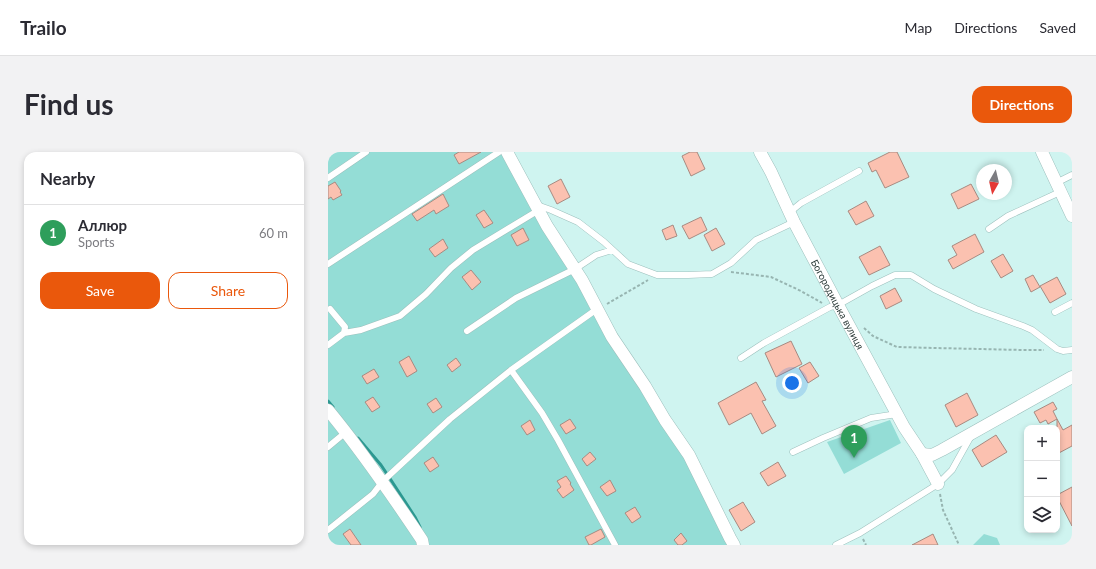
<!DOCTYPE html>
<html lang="en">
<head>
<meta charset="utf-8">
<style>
  :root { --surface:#fff; --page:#f2f2f3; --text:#2b2b33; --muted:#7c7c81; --line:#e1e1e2; --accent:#ea580c }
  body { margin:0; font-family:Lato,sans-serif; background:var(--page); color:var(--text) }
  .controls { position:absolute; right:12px; bottom:12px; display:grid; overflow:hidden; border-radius:8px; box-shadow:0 2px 6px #0003 }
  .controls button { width:36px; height:36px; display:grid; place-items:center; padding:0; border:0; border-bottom:1px solid var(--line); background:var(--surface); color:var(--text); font:20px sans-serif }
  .compass { position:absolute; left:648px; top:12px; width:36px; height:36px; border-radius:50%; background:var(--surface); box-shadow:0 2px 6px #0003; rotate:188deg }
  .you { position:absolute; left:464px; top:231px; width:14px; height:14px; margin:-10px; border:3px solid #fff; border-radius:50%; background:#1a73e8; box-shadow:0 0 0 6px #1a73e833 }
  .badge { display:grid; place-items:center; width:26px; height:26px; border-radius:50%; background:var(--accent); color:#fff; font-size:13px; font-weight:700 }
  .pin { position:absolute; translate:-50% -33px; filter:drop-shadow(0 1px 2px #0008) }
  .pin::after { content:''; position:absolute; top:21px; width:14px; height:12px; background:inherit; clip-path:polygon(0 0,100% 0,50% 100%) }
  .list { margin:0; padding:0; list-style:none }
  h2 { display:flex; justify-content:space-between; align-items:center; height:52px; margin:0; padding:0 16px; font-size:17px }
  h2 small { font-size:13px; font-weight:400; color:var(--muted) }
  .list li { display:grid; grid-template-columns:26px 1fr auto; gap:12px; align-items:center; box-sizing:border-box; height:56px; padding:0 16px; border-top:1px solid var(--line) }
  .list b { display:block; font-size:15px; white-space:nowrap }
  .list p { margin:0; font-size:13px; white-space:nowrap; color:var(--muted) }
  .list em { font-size:13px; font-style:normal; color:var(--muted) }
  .actions { display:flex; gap:8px; padding:12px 16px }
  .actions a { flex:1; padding:9px 0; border:1px solid var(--accent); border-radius:12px; text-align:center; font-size:14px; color:var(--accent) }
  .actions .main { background:var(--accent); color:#fff }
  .icon { flex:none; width:22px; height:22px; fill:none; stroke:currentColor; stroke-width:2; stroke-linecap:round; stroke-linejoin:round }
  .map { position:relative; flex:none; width:744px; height:393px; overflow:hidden; border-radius:12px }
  header { display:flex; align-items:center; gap:24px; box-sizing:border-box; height:56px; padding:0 20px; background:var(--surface); border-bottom:1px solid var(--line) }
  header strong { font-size:19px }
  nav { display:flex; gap:22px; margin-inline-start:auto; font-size:14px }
  .intro { display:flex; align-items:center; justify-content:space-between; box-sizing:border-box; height:96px; padding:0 24px }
  h1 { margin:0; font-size:28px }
  .button { padding:10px 18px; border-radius:12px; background:var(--accent); color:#fff; font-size:14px; font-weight:700 }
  main { display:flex; gap:24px; padding:0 24px }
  aside { flex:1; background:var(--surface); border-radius:12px; box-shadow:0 2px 6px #0003 }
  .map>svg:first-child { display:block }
  .green { fill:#94ddd6 }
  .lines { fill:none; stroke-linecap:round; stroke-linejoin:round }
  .stream { stroke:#2c9891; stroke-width:3 }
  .building { fill:#fbc1b0; stroke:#a78a81 }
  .service-casing { stroke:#9dc0bd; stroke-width:7 }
  .minor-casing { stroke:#9dc0bd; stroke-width:13 }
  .path { stroke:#97b5b1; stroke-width:2; stroke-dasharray:3 2; stroke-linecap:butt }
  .service { stroke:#fff; stroke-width:6 }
  .minor { stroke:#fff; stroke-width:12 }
  .labels { text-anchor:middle; stroke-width:3; stroke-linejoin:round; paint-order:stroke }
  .street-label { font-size:10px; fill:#2c3b39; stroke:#e8fefb }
</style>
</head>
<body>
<header>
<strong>Trailo</strong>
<nav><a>Map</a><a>Directions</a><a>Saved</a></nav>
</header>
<div class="intro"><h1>Find us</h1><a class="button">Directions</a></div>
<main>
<aside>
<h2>Nearby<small></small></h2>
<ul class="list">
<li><span class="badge" style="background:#2e9e5b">1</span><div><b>Аллюр</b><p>Sports</p></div><em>60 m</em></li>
</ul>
<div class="actions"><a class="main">Save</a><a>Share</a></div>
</aside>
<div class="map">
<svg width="744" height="393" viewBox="0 0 744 393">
  <rect width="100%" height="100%" fill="#cff4f0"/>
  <path class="green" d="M0,0H184L384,353L411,393H0Z
    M562,268L573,291L516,322L499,290Z
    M656,382L669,386L672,393H645Z"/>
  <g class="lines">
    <path class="stream" d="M0,249L5,255
      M30,286L53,313L59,322
      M61,325L87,365L92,375"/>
  </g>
  <path class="building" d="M131,0H153L131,12L126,3Z
    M362,0H369L377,17L363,24L354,4Z
    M562,0H569L581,25L557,36L548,18L544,20L540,11Z
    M233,27L242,45L229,52L220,34Z
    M7,30L13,39L12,40L14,43L5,48L3,45L0,47V34Z
    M643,32L651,47L630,57L623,42Z
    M115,42L121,54L108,62L106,58L89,69L84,62Z
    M538,49L546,64L528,73L520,59Z
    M156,58L165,71L156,76L148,63Z
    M373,65L379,78L361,87L354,74Z
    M345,73L349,84L338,88L334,78Z
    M195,76L201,88L189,94L183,83Z
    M388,76L397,92L384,99L376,83Z
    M647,82L656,100L625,117L620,108L629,103L624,94Z
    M115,87L120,96L107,105L101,97Z
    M552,94L562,113L541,123L531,105Z
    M675,102L685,119L673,126L663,109Z
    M143,118L153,130L144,138L134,125Z
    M705,123L712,135L703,140L697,127Z
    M729,125L738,142L722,151L712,134Z
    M567,136L574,149L558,157L552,144Z
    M463,189L474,212L448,225L437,201Z
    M81,204L89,219L79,225L71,210Z
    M128,206L133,213L124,220L119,213Z
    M482,210L491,224L480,231L471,216Z
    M46,217L51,225L39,232L34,224Z
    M428,230L438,248L434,249L448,274L434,282L423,261L401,273L390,251Z
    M639,241L650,263L628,275L617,253Z
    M45,245L52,255L44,260L37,250Z
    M108,246L114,255L105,261L99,252Z
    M725,250L729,257L725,259L729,267L720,272L718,268L712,271L706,260Z
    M242,267L248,276L238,282L232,273Z
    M729,267L735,278L744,273V294L729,302Z
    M202,268L207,278L199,283L193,274Z
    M668,283L679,300L654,315L644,298Z
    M262,300L268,307L259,314L254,307Z
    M105,305L111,314L102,320L96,311Z
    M450,310L458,324L440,334L432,321Z
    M238,324L243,331L242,332L246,338L235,346L229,338L233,335L229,329Z
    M282,328L288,339L279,344L272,335Z
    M744,335V374L729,345V343Z
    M415,350L427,370L413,379L401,358Z
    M307,355L313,365L304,371L297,361Z
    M22,377L33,393H23L15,382Z
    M273,377L277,385L263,393H261L257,385Z
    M353,381L359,389L354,393H350L346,388Z
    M605,382L610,393H584Z"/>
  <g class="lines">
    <g class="service-casing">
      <path id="service" d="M0,26L38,0
        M728,31L744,23
        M209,53L223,58L250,70L276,90L300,112L329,123H360L384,122L403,111L428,88L466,70
        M462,60L473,51L531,19
        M661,77L680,64L732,40
        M0,112L171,0
        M727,160L744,151
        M139,179L188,146L247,117L268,103L284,98
        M16,181L33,178L72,164L98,142L123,116L145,98L211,58
        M0,193L16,181L17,175L2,157
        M413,206L436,191L502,155L510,153L544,134L567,123H583L606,137L648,157L695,174L704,178L729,197L735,199L744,198
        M183,218L269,157
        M0,295L18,280
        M465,300L495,286L543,266L569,262
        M0,378L45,342L55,329L122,267L183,218L214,261L230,288L287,393
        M508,393L532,381L610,332L624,318L643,284"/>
    </g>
    <g class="minor-casing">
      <g id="minor">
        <path d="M179,0L219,74L254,128L284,185L317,234L337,268L361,303L402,386L406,393"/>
        <path id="s1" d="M432,0L443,20L466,70L510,153L576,275L594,302L610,332"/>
        <path d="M714,0L744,64"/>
        <path d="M0,258C34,299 64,343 94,388L95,393"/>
        <path d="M594,302L604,303L614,298L744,225"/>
      </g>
    </g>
    <path class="path" d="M403,120L443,125L473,139L494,151
      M279,152L320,128
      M536,176L545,184L569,195L608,196L694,198H716
      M612,342L615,358L631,393
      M535,387L538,393"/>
    <use href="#service" class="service"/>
    <use href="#minor" class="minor"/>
  </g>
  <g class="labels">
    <g class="street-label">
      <text dy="4" stroke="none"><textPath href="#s1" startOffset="171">Богородицька вулиця</textPath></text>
    </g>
  </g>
</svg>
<div class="controls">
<button>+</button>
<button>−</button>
<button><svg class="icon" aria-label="layers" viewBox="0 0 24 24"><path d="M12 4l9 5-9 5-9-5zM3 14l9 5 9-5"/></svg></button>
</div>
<svg class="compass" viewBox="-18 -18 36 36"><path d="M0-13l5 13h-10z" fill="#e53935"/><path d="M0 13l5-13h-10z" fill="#7c7c81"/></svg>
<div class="you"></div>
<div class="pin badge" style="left:526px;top:306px;background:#2e9e5b">1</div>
</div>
</main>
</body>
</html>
